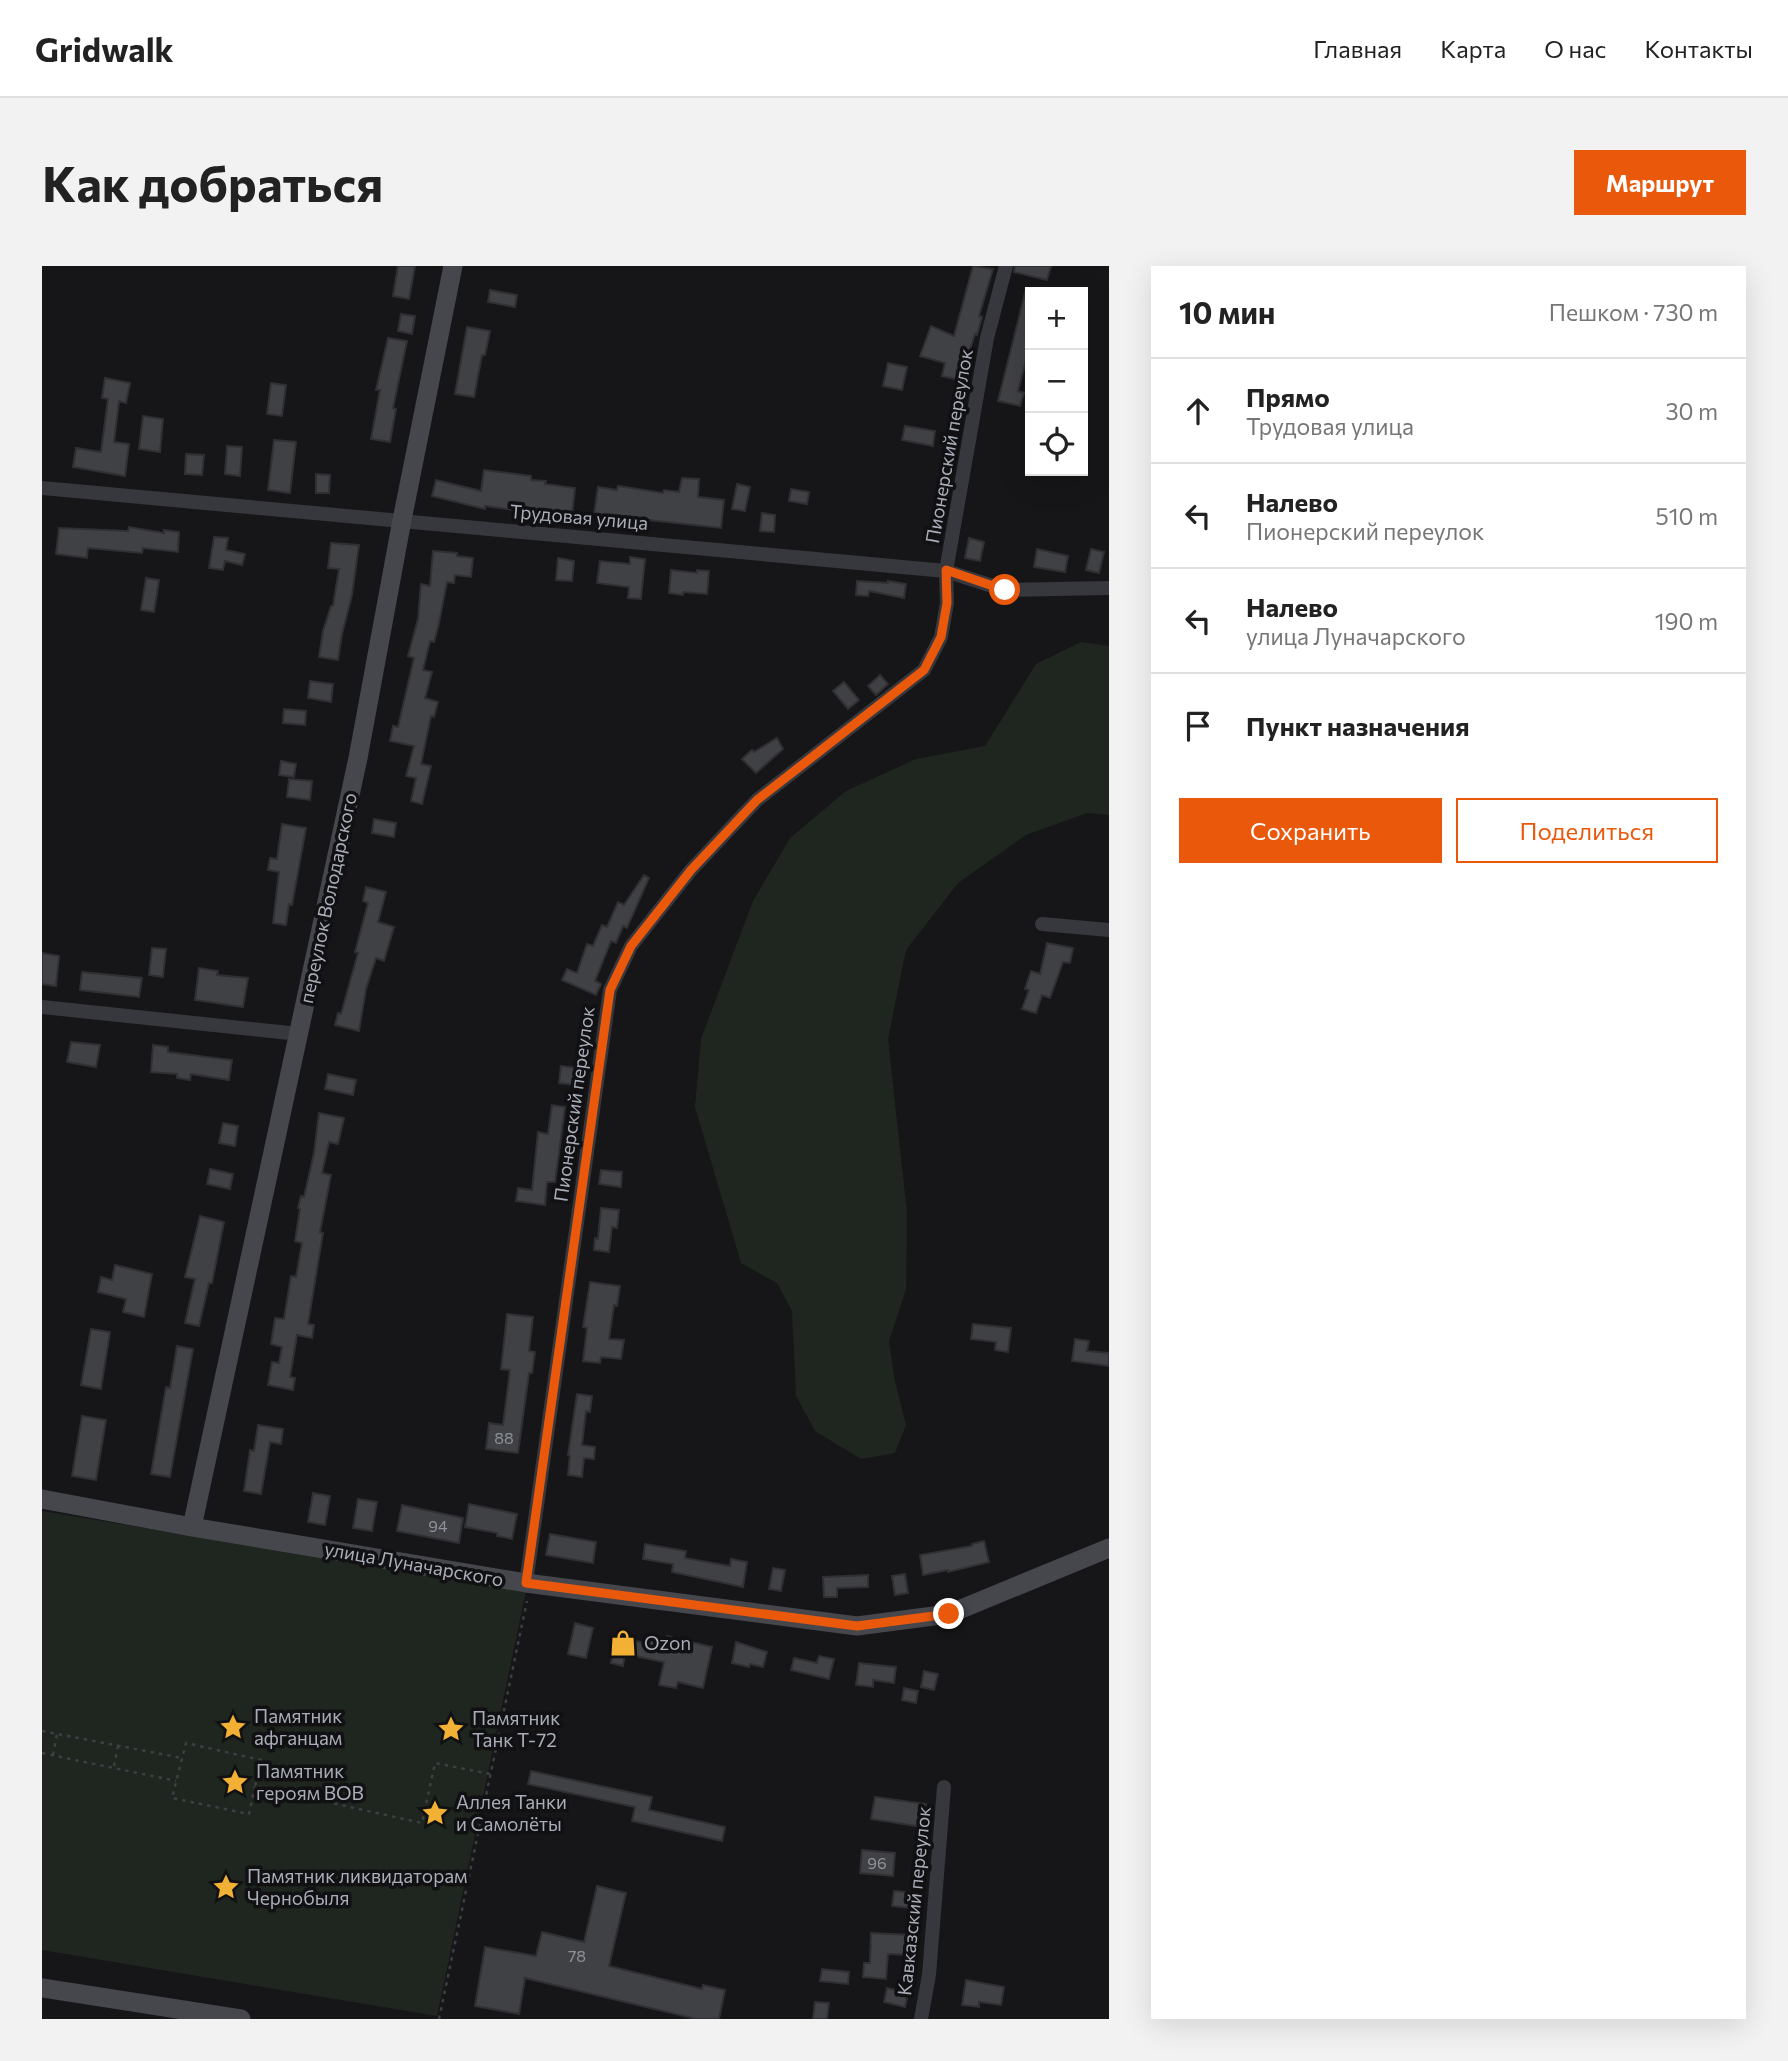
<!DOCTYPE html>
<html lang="ru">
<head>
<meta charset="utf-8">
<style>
  :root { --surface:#fff; --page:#f2f2f2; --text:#222; --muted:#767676; --line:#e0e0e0; --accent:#ea580c }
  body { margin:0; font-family:Commissioner,sans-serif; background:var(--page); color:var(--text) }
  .controls { position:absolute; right:21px; top:21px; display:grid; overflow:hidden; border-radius:0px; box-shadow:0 7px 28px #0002 }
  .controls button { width:63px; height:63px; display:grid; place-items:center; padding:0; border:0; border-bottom:2px solid var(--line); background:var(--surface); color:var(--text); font:35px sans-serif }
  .stop { position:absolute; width:21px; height:21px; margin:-16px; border:5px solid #ea580c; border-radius:50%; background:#fff }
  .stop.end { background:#ea580c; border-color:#fff; box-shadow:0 2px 7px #0008 }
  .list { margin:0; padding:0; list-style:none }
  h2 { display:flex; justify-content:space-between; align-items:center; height:91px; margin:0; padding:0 28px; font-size:30px }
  h2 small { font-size:23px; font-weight:400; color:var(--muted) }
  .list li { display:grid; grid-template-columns:46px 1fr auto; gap:21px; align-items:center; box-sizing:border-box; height:105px; padding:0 28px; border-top:2px solid var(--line) }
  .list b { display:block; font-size:26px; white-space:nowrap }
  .list p { margin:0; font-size:23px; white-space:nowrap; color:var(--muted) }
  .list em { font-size:23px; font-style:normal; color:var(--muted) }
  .actions { display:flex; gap:14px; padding:21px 28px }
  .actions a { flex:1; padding:16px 0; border:2px solid var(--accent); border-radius:0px; text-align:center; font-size:24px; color:var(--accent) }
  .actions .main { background:var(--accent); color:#fff }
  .icon { flex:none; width:38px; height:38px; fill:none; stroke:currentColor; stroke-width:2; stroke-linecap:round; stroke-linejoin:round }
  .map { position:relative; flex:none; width:1067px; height:1753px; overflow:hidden; border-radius:0px }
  header { display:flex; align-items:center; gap:42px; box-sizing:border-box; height:98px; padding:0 35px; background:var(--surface); border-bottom:2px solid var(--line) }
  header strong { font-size:33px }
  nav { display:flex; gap:38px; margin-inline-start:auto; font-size:24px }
  .intro { display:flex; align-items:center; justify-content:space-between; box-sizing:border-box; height:168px; padding:0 42px }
  h1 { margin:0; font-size:49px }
  .button { padding:18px 32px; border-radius:0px; background:var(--accent); color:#fff; font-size:24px; font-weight:700 }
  main { display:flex; gap:42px; padding:0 42px }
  aside { flex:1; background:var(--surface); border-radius:0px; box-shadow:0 7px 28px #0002 }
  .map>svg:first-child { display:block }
  .green { fill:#1e261f }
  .building { fill:#404145; stroke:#303034; stroke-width:2 }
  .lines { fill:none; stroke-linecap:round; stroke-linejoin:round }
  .path { stroke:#3d3f44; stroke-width:2.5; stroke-dasharray:3.5 5; stroke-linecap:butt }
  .street { stroke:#37383d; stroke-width:14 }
  .secondary { stroke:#45474d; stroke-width:19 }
  .route { stroke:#ea580c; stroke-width:9 }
  .labels { text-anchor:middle; stroke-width:7; stroke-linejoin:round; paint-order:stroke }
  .number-label { font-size:16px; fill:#8e929b }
  .street-label { font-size:19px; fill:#a8adb8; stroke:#111113 }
  .poi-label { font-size:19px; fill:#a8adb8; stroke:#111113; text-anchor:start }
</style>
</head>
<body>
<header>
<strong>Gridwalk</strong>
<nav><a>Главная</a><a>Карта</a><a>О нас</a><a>Контакты</a></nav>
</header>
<div class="intro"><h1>Как добраться</h1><a class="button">Маршрут</a></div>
<main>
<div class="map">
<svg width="1067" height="1753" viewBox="0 0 1067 1753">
  <rect width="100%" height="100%" fill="#161618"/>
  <path class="green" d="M1039,376L1067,380V549L1045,547L984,569L916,617L864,684L846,773L865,947L864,1023L847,1075L853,1116L864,1159L853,1187L819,1193L773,1165L754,1130L750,1045L735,1017L699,997L653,841L659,773L711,635L748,572L804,525L874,493L943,480L994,398Z
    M0,1245L484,1325L395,1750L0,1684Z"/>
  <path class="building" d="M356,0H373L367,33L351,30Z
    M931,0L951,3L937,50L940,51L935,69L933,68L926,90L923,89L917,114L900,110L903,97L878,90L889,60L912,70Z
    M973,0H1009L1005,14L972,6Z
    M984,23L988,24V92L985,91L976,125L982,127L978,140L956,135Z
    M448,24L475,29L473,41L446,36Z
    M359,48L373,50L370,68L356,65Z
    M425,61L448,65L443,89H440L432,131L413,128Z
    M346,72L365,75L351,142L354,143L348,176L329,173L338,124H334Z
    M846,97L865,101L860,124L841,120Z
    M63,112L88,117L84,137L77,135L72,176L87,178L83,210L31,201L34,182L59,186L66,133L60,132Z
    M229,117L244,119L240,150L225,148Z
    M101,150L121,153L118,186L97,183Z
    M863,160L893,165L891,180L860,174Z
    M232,174L254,176L248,227L226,224Z
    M185,180L200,181L198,210L183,208Z
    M144,188L162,189L160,209L143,208Z
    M442,204L489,210V214L504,215L503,218L533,222L530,248L472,240L471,244L443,240V243L390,230L394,214L439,225Z
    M274,208L288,209L287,227H274Z
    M640,212L657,213L656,231L682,234L679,262L552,248L556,221L575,224L576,220L621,227L622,224L637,226Z
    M695,218L708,221L703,245L690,243Z
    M749,223L767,226L765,238L747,235Z
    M720,247L733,249L732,266L718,265Z
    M87,261L122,267V264L137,266L136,286L101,282L100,287L46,282L45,292L14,288L17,262L86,265Z
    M172,271L186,272L184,284L203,288L200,299L183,295L181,304L167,302Z
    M927,272L942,276L938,295L923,292Z
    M289,277L317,279L310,329L300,368L296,394L277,391L281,365L289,340H291L297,303L286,302Z
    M995,283L1026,290L1023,306L992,301Z
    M1049,283L1062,286L1057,307L1044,304Z
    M391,285L415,287V290L431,292L429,311L413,309L412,317L405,316L397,357L392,376L388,375L381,404L390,406L383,432L396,436L392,451L389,450L379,498L389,500L380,538L369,535L374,512L364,510L372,480L348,475L351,460L356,461L372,392L366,390L376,353L379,318L388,320Z
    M588,291L603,293L599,333L586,332L587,321L555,317L558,295L588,298Z
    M516,292L532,295L530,315L514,314Z
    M629,304L655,307V304L667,305L665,328L641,326V329L627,327Z
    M104,312L117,314L112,346L99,344Z
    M815,315L846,317V315L864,318L862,332L827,325L826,330L814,329Z
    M838,409L846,418L834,429L826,420Z
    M268,415L291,418L289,436L266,432Z
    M802,416L817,434L806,443L791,425Z
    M242,443L264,445L263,459L241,457Z
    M735,472L741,483L714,507L700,493L710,484L712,486Z
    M239,495L254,498L252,511L237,509Z
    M247,513L270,515L268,534L245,531Z
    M332,553L354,557L352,571L330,567Z
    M240,558L264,562L250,639L247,638L244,659L231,657L237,606L226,604L228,592L235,593Z
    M602,609L607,612L585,662L581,660L574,677L569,675L553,715L559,718L554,729L520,714L525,703L535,707L545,678L551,680L560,659L565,661L576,636L582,639Z
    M324,621L344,626L336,656L352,661L342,695L334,692L324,723L317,765L293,759L296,747L299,748L316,687L313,686L326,637L321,635Z
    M1005,677L1031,682L1028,697L1021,696L1008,732L1000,729L994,747L980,743L987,724L983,723L989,705L998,708Z
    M110,682L124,683L121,711L107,709Z
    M0,687L17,690L14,720L0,718Z
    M157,702L176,705L175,709L206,712L201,741L153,734Z
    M40,706L100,712L97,731L38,724Z
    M29,776L58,779L54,801L25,796Z
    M111,779L126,781V786L190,794L187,814L149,808L148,814L135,812V808L109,806Z
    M519,800L536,802L534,819L517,817Z
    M286,808L314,814L311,829L283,823Z
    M510,839L523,841L513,916H505L503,939L474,935L476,922L490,924L496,866L506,868Z
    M277,847L302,852L296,878L287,876L280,907L289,909L278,966L281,967L266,1058L272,1059L270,1072L255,1069L248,1111L253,1112L251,1124L226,1119L230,1096L237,1097L240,1081L229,1078L233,1052L242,1053L249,1010L254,1011L260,977L253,975L258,943L256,942L259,930L262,931L272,887Z
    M181,857L196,860L193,880L177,877Z
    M168,903L191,908L188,923L165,918Z
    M559,904L580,906L579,921L557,918Z
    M559,942L577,944L575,962L570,961L567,986L552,984L553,972L556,973Z
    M158,950L182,956L170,1017H167L157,1060L143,1057L153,1013L143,1011Z
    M73,999L110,1008L102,1051L81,1046L84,1033L56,1026L59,1011L70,1014Z
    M548,1016L578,1020L575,1040L572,1039L567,1073L582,1074L579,1093L559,1091L558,1097L541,1095L545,1062L541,1061Z
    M465,1048L491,1051L487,1085L493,1086L490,1107H487L476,1187L444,1183L447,1157L461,1159L468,1104L459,1103Z
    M931,1058L969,1062L966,1086L953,1084L954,1076L929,1073Z
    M49,1063L68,1066L59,1123L39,1119Z
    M1033,1073L1047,1075L1045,1085L1067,1087V1100L1030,1095Z
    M135,1080L151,1083L128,1211L109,1208L124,1121L128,1122Z
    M535,1128L550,1130L548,1146L544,1145L540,1179L553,1181L552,1193L542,1192L540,1211L526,1209L528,1190L526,1189Z
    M40,1150L64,1154L54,1214L30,1210Z
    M216,1159L241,1163L239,1178L228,1176L219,1228L202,1225L208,1184L212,1185Z
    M271,1227L288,1230L283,1259L266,1256Z
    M316,1233L335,1236L330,1265L311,1262Z
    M427,1238L475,1248L470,1273L455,1270V1267L423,1261Z
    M360,1239L421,1252L417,1277L355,1265Z
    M508,1268L554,1276L551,1297L504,1289Z
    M942,1275L947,1296L906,1306V1304L881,1309L878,1289L930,1280V1278Z
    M603,1278L644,1285L643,1292L688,1300L689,1293L705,1296L701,1321L630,1306L631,1298L601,1293Z
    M731,1302L743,1304L739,1325L727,1323Z
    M863,1308L866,1327L853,1329L850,1310Z
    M826,1309V1321L795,1322V1331H782L781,1311Z
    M533,1357L551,1362L544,1392L526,1388Z
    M625,1370L670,1381L661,1422L636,1416L634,1422L617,1419L622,1396L583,1388L581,1400L569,1397L575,1371L603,1377L604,1373L623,1377Z
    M694,1376L725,1386L721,1401L708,1398L707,1401L690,1397Z
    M777,1390L792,1393L787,1413L749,1404L752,1392L775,1397Z
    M817,1397L854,1401L852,1417L831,1414V1421L814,1419Z
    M882,1405L896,1408L892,1424L879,1421Z
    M862,1422L876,1425L874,1437L860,1434Z
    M489,1505L610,1531L607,1544L683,1561L680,1575L590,1555L593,1541L486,1518Z
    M833,1531L884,1538L881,1561L829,1553Z
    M820,1584L853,1587L851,1610L818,1607Z
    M555,1620L584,1627L567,1700L660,1723L661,1719L683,1724L677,1753H654L483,1712L477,1748L433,1740L443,1681L494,1690L500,1666L542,1676Z
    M852,1625L875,1627L874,1643L850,1640Z
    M829,1667L869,1669L868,1689L846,1688L844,1713L821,1711L822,1697H828Z
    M780,1703L807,1706L806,1718L778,1715Z
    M924,1714L962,1721L959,1739L937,1736V1741L920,1739Z
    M845,1722L866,1727L863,1741L842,1736Z
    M773,1736L787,1737L785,1753H771Z"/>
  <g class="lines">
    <path class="path" d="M0,1465L140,1492
      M0,1487L134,1515
      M11,1489L15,1468
      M72,1500L76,1480
      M213,1520L207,1548L130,1532L144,1477L219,1494L213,1520L380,1557L393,1497L448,1508
      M397,1753L485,1335"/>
    <path class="street" d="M0,222L904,305L963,324L1067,322
      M1000,658L1067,664
      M0,741L257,768
      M484,1317L568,724L589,680L649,604L715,534L882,404L899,371L905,337L904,305L945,72L964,0
      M879,1753L887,1709L902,1521"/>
    <path class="secondary" d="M0,1233L150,1261L484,1317L815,1360L907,1348L1067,1282
      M150,1261L316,492L360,254L411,0
      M0,1722L199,1753"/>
  </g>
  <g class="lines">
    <path class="route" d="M907,1348L815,1360L484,1317L568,724L589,680L649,604L715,534L882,404L899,371L905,337L904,304L963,324"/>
  </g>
  <defs>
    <g id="shop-bare" transform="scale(2.1)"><path d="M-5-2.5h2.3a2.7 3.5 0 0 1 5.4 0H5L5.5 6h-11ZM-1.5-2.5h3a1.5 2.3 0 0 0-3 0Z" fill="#f2b134" stroke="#111113" stroke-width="2.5" paint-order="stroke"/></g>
    <g id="sight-bare" transform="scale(2.1)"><path d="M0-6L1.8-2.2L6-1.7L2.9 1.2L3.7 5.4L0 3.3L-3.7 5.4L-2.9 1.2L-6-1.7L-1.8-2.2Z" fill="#f2b134" stroke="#111113" stroke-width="2.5" paint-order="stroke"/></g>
  </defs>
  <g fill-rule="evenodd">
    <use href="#shop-bare" x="581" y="1377"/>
    <use href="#sight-bare" x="191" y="1461"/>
    <use href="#sight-bare" x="409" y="1463"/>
    <use href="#sight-bare" x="193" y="1516"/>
    <use href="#sight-bare" x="393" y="1547"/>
    <use href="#sight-bare" x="184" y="1621"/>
  </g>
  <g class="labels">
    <g class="number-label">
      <text x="462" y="1178">88</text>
      <text x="396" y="1266">94</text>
      <text x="835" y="1603">96</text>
      <text x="535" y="1696">78</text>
    </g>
    <g class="street-label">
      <text transform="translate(907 180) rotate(-80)" y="7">Пионерский переулок</text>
      <text transform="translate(537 251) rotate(5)" y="7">Трудовая улица</text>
      <text transform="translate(286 632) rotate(-78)" y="7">переулок Володарского</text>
      <text transform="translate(532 838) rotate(-82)" y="7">Пионерский переулок</text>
      <text transform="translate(372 1298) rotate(10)" y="7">улица Луначарского</text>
      <text transform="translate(872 1635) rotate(-84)" y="7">Кавказский переулок</text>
    </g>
    <g class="poi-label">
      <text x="602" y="1384">Ozon</text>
      <text x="212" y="1457">Памятник<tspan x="212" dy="22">афганцам</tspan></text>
      <text x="430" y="1459">Памятник<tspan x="430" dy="22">Танк Т-72</tspan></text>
      <text x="214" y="1512">Памятник<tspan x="214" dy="22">героям ВОВ</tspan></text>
      <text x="414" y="1543">Аллея Танки<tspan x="414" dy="22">и Самолёты</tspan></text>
      <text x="205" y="1617">Памятник ликвидаторам<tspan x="205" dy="22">Чернобыля</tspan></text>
    </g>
  </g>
</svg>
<div class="controls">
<button>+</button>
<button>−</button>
<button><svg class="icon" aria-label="locate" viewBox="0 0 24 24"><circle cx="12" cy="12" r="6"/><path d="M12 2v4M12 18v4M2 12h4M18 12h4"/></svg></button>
</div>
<div class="stop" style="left:963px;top:324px"></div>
<div class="stop end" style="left:907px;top:1348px"></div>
</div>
<aside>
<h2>10 мин<small>Пешком · 730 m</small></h2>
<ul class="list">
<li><svg class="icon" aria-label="ahead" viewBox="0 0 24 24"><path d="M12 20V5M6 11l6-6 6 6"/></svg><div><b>Прямо</b><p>Трудовая улица</p></div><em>30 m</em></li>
<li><svg class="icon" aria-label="left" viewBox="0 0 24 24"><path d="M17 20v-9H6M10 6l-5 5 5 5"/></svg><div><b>Налево</b><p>Пионерский переулок</p></div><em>510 m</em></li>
<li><svg class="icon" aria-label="left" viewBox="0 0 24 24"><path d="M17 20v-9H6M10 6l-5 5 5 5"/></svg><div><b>Налево</b><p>улица Луначарского</p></div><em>190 m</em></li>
<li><svg class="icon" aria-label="arrive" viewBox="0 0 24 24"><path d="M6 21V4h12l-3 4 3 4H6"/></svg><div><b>Пункт назначения</b></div></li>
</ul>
<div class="actions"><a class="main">Сохранить</a><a>Поделиться</a></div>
</aside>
</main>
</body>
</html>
